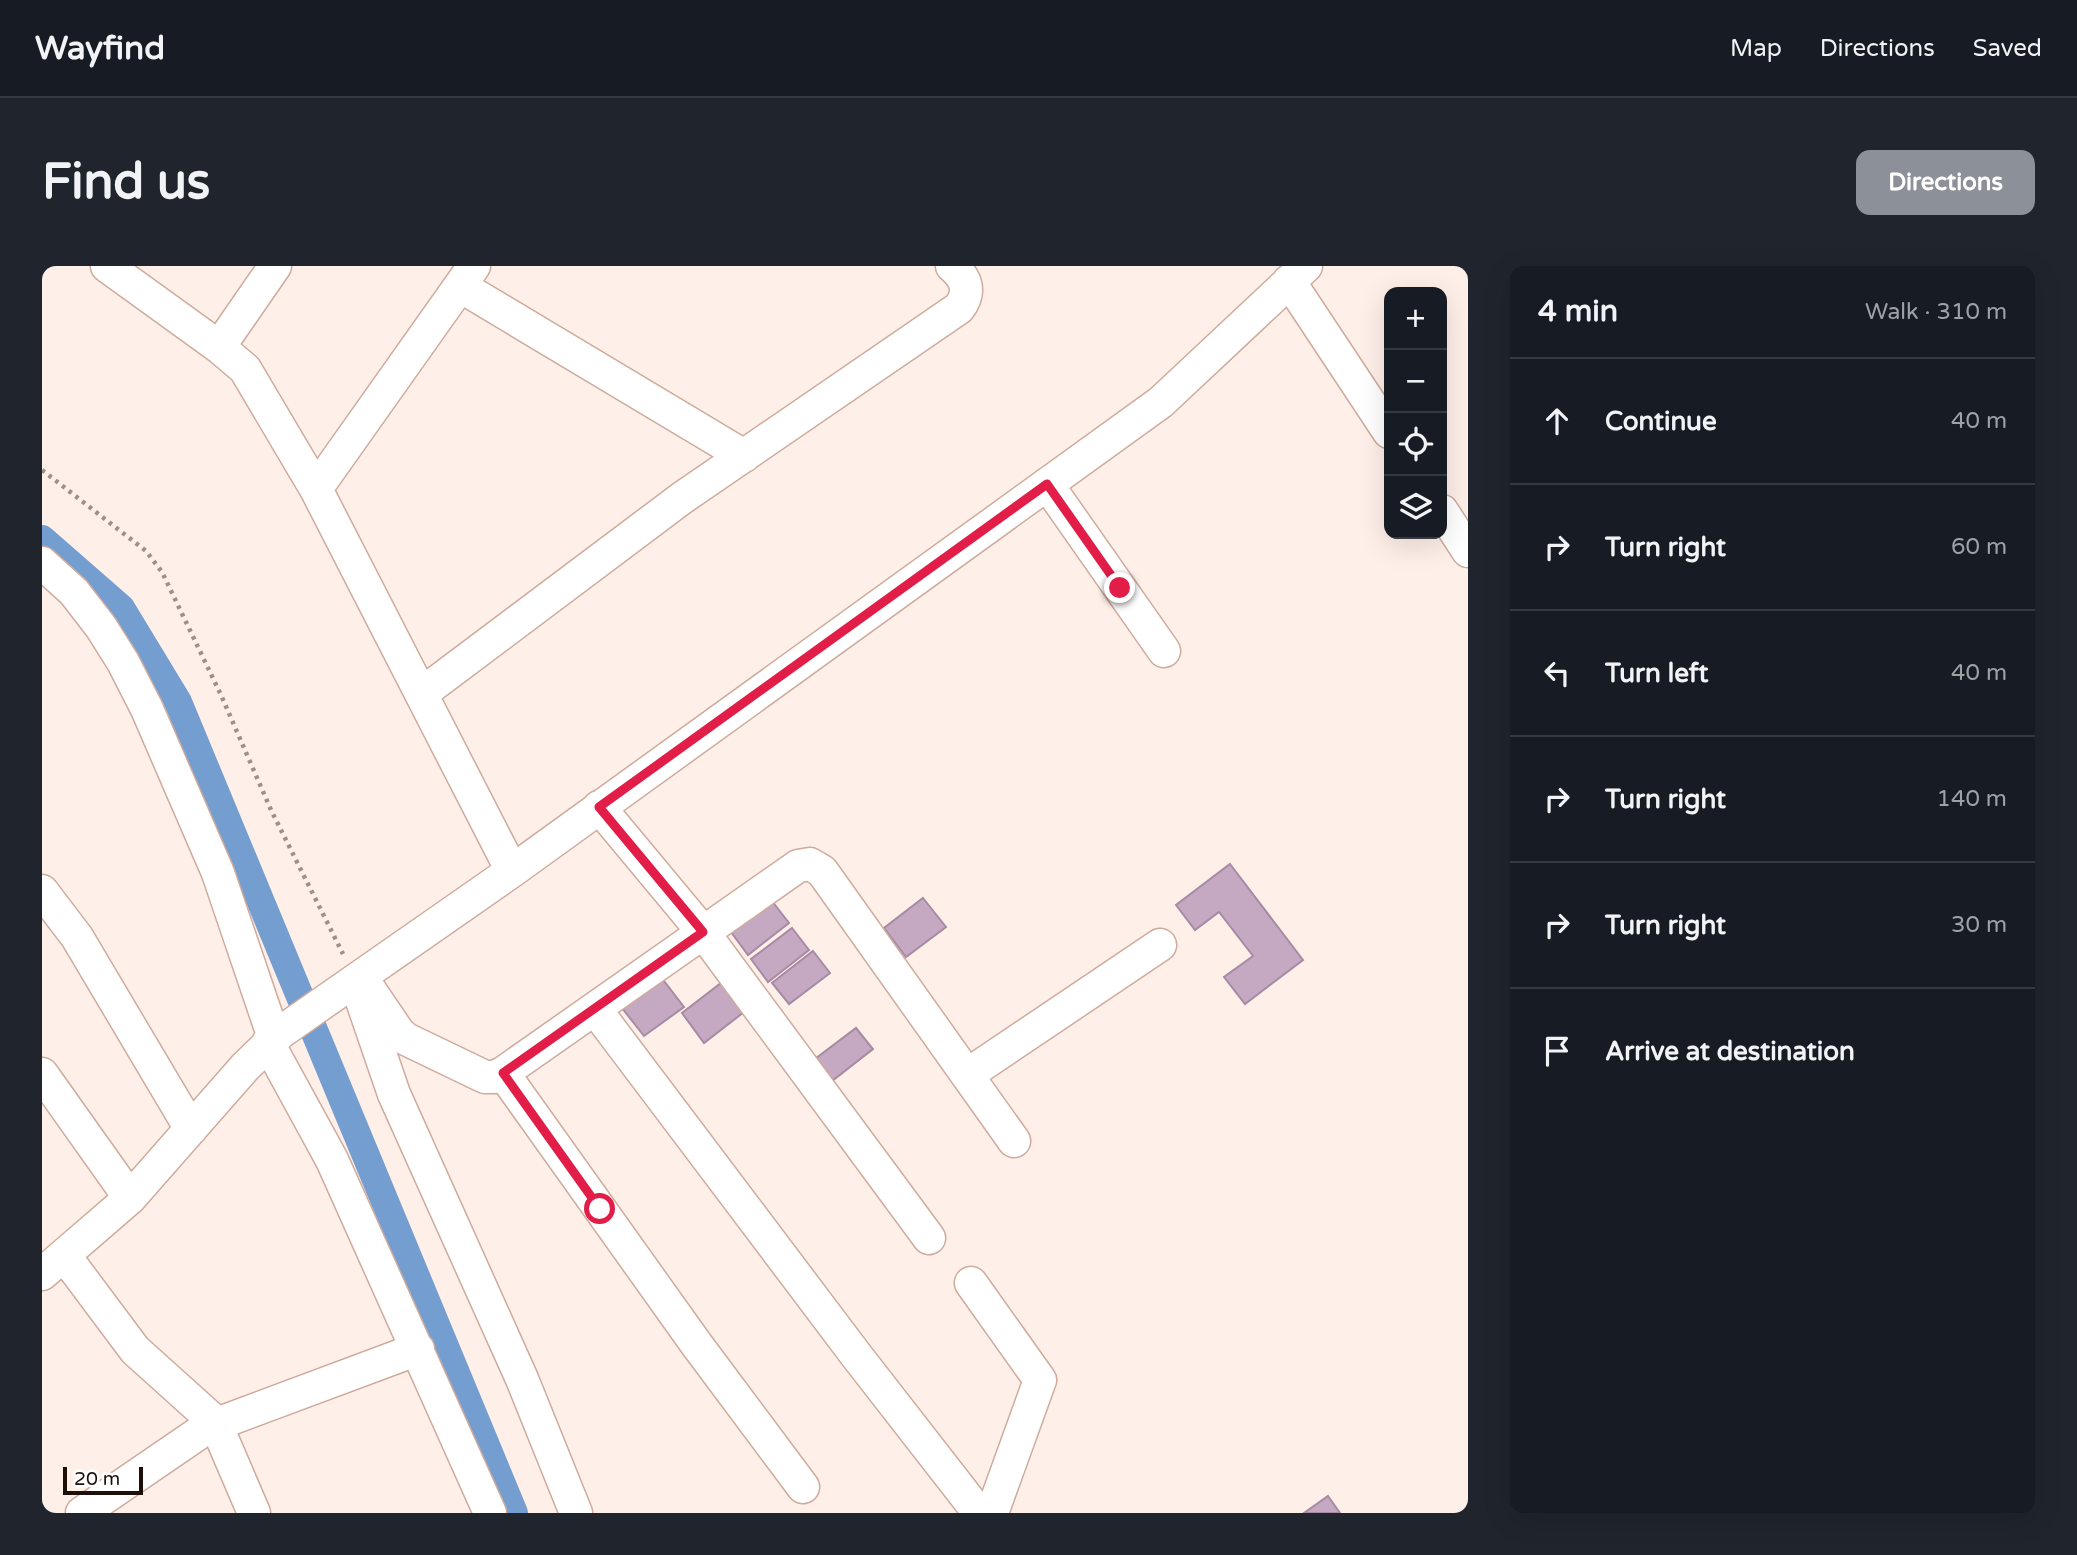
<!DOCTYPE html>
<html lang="en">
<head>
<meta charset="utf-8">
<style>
  :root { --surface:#171b24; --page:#20242c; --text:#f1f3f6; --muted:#9ea1a6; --line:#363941; --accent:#8c9099 }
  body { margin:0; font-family:"Varela Round",sans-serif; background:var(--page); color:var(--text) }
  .controls { position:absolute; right:21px; top:21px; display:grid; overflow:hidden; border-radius:14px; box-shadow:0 7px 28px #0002 }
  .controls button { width:63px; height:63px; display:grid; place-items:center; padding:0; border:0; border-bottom:2px solid var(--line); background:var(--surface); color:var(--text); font:35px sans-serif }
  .scale { position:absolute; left:21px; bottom:18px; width:80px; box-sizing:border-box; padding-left:7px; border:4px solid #1d100b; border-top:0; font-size:19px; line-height:24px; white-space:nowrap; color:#1d100b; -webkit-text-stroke:5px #fff; paint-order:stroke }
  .stop { position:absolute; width:21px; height:21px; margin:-16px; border:5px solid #e11d48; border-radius:50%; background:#fff }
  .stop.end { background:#e11d48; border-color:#fff; box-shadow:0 2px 7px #0008 }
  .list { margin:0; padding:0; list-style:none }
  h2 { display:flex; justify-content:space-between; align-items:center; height:91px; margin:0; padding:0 28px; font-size:30px }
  h2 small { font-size:23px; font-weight:400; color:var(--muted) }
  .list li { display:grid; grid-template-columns:46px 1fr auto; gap:21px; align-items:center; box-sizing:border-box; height:126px; padding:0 28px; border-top:2px solid var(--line) }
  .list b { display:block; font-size:26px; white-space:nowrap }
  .list em { font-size:23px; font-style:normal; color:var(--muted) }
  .icon { flex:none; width:38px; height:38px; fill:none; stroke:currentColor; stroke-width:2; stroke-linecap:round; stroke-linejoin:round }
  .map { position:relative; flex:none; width:1426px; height:1247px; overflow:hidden; border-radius:14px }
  header { display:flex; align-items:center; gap:42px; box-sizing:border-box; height:98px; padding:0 35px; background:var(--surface); border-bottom:2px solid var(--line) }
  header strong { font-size:33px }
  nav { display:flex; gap:38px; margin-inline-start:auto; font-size:24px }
  .intro { display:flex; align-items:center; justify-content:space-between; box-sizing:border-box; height:168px; padding:0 42px }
  h1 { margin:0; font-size:49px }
  .button { padding:18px 32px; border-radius:14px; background:var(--accent); color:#fff; font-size:24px; font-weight:700 }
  main { display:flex; gap:42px; padding:0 42px }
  aside { flex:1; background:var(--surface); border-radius:14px; box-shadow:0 7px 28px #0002 }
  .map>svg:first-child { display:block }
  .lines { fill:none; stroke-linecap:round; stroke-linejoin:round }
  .canal { stroke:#749ecf; stroke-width:28 }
  .building { fill:#c5a8c1; stroke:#a68ba3; stroke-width:2 }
  .minor-casing { stroke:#ceab9c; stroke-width:35 }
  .path { stroke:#9d8f89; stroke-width:4.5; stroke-dasharray:3.5 5; stroke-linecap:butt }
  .minor { stroke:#fff; stroke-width:32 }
  .route { stroke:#e11d48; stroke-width:9 }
</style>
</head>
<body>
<header>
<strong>Wayfind</strong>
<nav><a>Map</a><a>Directions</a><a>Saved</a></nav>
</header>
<div class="intro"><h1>Find us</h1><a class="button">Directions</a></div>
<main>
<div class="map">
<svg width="1426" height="1247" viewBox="0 0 1426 1247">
  <rect width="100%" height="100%" fill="#ffefe9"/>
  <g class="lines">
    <path class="canal" d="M0,273L79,342L136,436L472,1247"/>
  </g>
  <path class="building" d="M1188,598L1261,694L1203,738L1182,711L1211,690L1177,646L1153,664L1134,639Z
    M881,632L904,661L864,691L842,662Z
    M730,635L747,657L706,689L689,666Z
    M750,662L767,684L726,716L709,693Z
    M771,685L788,707L747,738L730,717Z
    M619,711L642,741L602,770L580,742Z
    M679,717L702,746L662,777L640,747Z
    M814,762L831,783L790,815L773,793Z
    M1286,1230L1298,1247H1262Z"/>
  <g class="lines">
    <g class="minor-casing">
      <path id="minor" d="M65,0L177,81L203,103L274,223
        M432,0L274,223L470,605
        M1247,15L1347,166
        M418,20L702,190
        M177,81L233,0
        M1005,218L1122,385
        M1400,245L1426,285
        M0,297L32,326L59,361L81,396L105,443L176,607L232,772
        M379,428L640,232L917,42C929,26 925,13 910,0
        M557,541L661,666L887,972
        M0,625L35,671L149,863
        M319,711L357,767L364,773L443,811H452L461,807L756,600L768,598L780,605L972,875
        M318,729L352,828L480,1113L534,1247
        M553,743L814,1089L937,1247
        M226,777L290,894L448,1247
        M461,807L655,1079L761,1221
        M0,808L88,932
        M925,809L1118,679
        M22,989L93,1084L173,1156L183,1155L376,1083
        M0,1008L88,932L203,801L239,766L470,605L1119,136L1264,0
        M929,1017L998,1114L950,1247
        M40,1247L173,1156L212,1247"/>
    </g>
    <path class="path" d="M0,204L104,285L120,306L179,429L229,544L301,688"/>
    <use href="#minor" class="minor"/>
  </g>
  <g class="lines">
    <path class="route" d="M558,943L461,807L661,666L557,541L1005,218L1078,322"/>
  </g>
</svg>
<div class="controls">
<button>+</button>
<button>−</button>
<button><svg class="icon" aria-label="locate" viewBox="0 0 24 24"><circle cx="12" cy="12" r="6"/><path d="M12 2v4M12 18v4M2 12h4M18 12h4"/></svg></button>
<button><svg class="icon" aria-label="layers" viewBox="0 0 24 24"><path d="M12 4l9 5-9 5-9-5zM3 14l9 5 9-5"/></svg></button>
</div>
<div class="scale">20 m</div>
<div class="stop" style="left:558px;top:943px"></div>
<div class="stop end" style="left:1078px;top:322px"></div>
</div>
<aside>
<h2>4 min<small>Walk · 310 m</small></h2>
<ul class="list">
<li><svg class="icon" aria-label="ahead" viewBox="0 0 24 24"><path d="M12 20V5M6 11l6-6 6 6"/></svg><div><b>Continue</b></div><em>40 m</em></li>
<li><svg class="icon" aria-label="right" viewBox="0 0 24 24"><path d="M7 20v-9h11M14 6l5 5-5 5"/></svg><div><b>Turn right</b></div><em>60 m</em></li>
<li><svg class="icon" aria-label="left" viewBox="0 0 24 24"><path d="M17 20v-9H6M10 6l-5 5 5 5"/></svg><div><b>Turn left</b></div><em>40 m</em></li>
<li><svg class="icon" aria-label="right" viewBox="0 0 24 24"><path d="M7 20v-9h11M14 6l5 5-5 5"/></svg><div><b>Turn right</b></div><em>140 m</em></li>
<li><svg class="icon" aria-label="right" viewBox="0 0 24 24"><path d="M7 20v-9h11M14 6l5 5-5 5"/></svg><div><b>Turn right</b></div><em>30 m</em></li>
<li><svg class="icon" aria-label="arrive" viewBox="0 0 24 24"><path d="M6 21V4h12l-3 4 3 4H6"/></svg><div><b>Arrive at destination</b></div></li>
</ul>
</aside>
</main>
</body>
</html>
